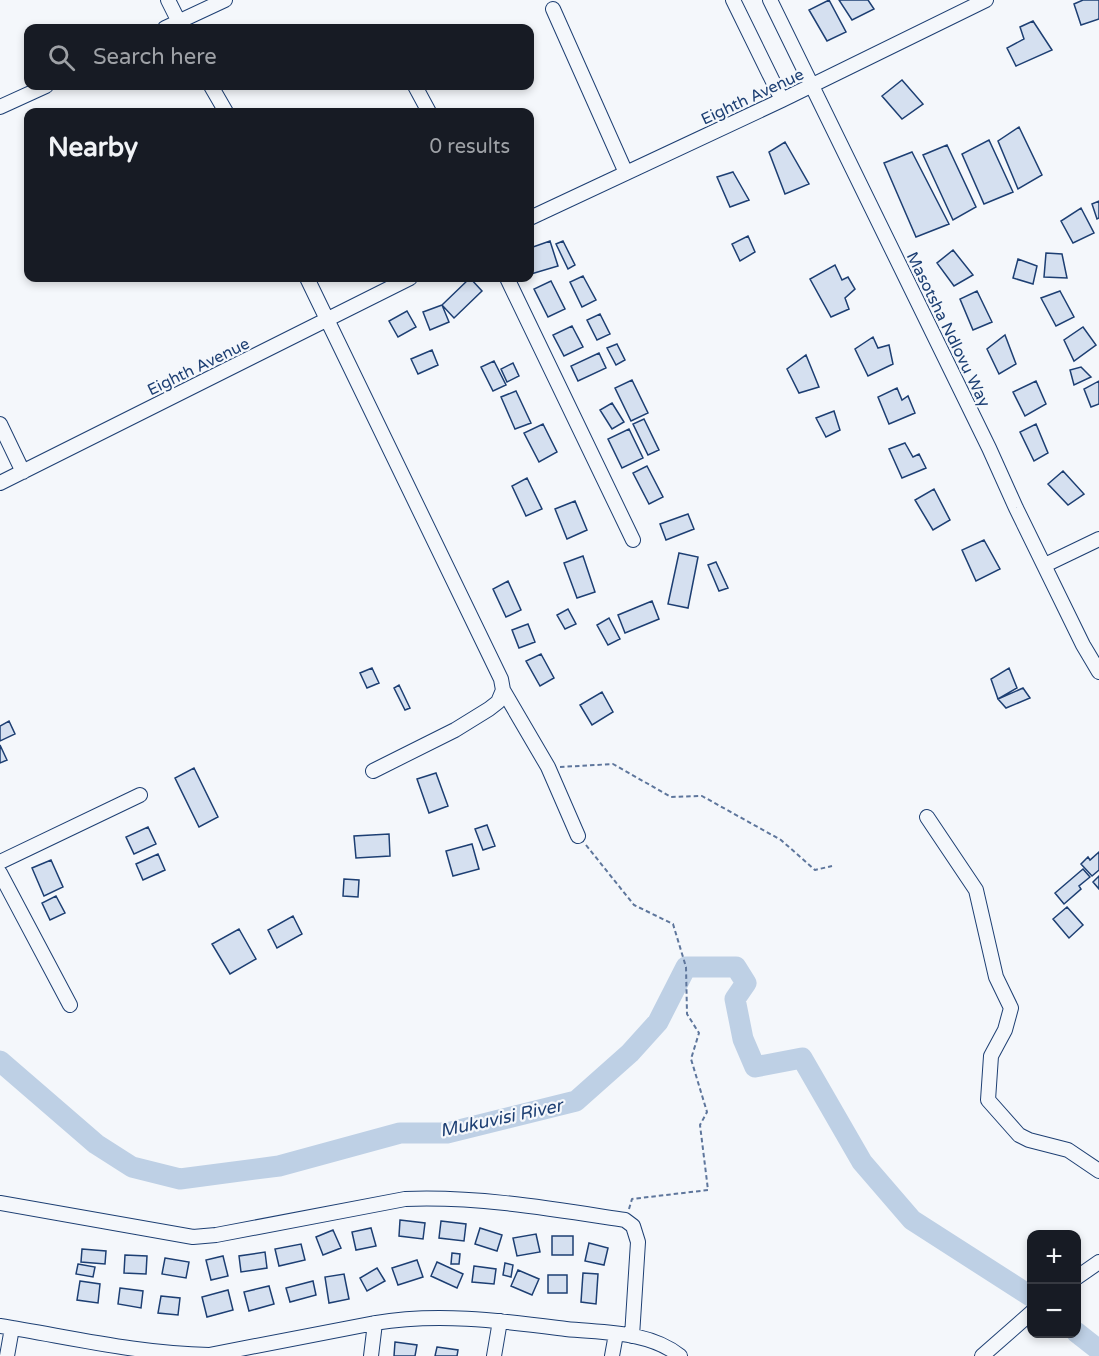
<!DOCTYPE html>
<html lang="en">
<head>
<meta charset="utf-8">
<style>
  :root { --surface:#171b24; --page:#20242c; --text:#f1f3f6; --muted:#9ea1a6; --line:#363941 }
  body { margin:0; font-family:"Varela Round",sans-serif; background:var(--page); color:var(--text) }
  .controls { position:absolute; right:18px; bottom:18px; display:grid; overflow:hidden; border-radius:12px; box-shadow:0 3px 9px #0003 }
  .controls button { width:54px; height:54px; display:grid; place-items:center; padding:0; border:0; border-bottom:2px solid var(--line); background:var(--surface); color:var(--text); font:30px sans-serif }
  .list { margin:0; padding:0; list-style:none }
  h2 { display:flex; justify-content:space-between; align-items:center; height:78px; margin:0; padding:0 24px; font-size:26px }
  h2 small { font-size:20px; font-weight:400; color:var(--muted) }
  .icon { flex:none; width:33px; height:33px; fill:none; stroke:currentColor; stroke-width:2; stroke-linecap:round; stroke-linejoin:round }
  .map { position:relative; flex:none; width:1099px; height:1356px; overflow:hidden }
  .search { position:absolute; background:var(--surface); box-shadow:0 3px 9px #0003; left:24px; top:24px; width:510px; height:66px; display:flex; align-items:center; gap:15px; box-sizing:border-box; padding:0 21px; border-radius:12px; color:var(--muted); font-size:22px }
  .panel { position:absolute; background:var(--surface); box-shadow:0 3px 9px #0003; left:24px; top:108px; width:510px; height:174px; border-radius:12px }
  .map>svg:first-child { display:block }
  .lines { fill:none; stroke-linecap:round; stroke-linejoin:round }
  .river { stroke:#bed0e5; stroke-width:21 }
  .building { fill:#d5e0f0; stroke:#1d3f73; stroke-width:1.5 }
  .minor-casing { stroke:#1d3f73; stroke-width:16 }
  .path { stroke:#5e769c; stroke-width:2; stroke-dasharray:4.5 3; stroke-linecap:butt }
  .minor { stroke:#f4f7fb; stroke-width:14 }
  .labels { text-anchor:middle; stroke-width:4.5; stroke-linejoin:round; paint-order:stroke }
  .street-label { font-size:16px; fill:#1d3f73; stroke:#f4f7fb }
  .water-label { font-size:18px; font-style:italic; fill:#1d3f73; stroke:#f4f7fb }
</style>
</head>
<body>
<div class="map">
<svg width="1099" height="1356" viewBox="0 0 1099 1356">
  <rect width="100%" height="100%" fill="#f4f7fb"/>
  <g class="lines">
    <path class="river" d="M0,1061L96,1144L132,1167L180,1179L279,1166L400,1133H447L576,1101L630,1053L658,1022L686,967H736L746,983L735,999L743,1039L755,1067L802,1058L862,1162L912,1220L1032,1297
      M1076,1332L1099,1350"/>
  </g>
  <path class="building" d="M829,0L846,32L827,41L809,10Z
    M839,0H868L874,9L852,20Z
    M1083,0H1099V19L1081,25L1074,4Z
    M1033,21L1052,50L1016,66L1007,48L1024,39L1020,27Z
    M902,80L923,104L902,119L882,96Z
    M1019,127L1042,175L1018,189L998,141Z
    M989,140L1013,192L984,204L962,154Z
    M785,142L809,184L785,194L769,152Z
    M947,145L976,207L953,220L923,155Z
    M912,152L949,224L916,237L884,163Z
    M733,172L749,200L730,207L717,177Z
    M1099,201V218L1097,219L1092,204Z
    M1081,208L1094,233L1073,243L1061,221Z
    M748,236L755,252L740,261L732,244Z
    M550,241L558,266L531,274L530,248Z
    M563,241L575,265L568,269L556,244Z
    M953,250L973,275L954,286L937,263Z
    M1046,253L1062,254L1067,278L1044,277Z
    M1018,259L1037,266L1033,284L1013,278Z
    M835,265L842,280L848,277L855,289L845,298L849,309L831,317L810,279Z
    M583,276L596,300L582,307L570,282Z
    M470,278L482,291L454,318L442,305Z
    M551,281L565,309L548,317L534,289Z
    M977,291L992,322L973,330L960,299Z
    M1060,291L1074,317L1056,326L1041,298Z
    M442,305L449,322L430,330L423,312Z
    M407,311L416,327L398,337L389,321Z
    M600,314L610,334L597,340L587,320Z
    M572,326L583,347L564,356L553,335Z
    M1083,327L1096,345L1074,361L1064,340Z
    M1005,335L1016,364L999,374L987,349Z
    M873,337L878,348L889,345L893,364L868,376L855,349Z
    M617,344L625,360L616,365L607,348Z
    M432,350L438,365L418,374L411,359Z
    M599,353L606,368L578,381L571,366Z
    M806,355L819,387L799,393L787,369Z
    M494,361L506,385L493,391L481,367Z
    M513,363L519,376L507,382L501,369Z
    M1081,367L1091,377L1074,385L1070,370Z
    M632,380L648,413L631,421L615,388Z
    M1036,381L1046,404L1025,416L1013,392Z
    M1099,381V404L1091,407L1084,389Z
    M897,388L902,400L908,396L915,413L889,424L878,397Z
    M516,391L531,423L515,429L501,397Z
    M612,403L624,422L612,429L600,410Z
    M834,411L840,430L826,437L816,418Z
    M644,419L659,450L648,455L633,424Z
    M543,424L557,452L539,462L524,433Z
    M1036,424L1048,453L1034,461L1020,432Z
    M629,429L643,458L622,468L608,439Z
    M905,443L913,457L919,454L926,468L902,478L889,449Z
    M647,466L663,497L649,504L633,473Z
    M1063,471L1084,494L1068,505L1048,484Z
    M527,478L542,509L526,516L512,486Z
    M934,489L950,520L933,530L915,500Z
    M575,501L587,530L567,539L555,509Z
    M688,514L694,529L666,540L660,524Z
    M984,540L1000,569L976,581L962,550Z
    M679,553L698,557L688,608L668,604Z
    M583,556L595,592L577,598L564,563Z
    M716,562L728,588L719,591L708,565Z
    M508,581L521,610L506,617L493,589Z
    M652,601L659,619L625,633L618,615Z
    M568,609L576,624L565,629L557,615Z
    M609,618L620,639L608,645L597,625Z
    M528,624L535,642L519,648L512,630Z
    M541,654L554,678L540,686L526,661Z
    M372,668L379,683L367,688L360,673Z
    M1009,668L1017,688L998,699L991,679Z
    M399,685L410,708L405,710L394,688Z
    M1023,688L1030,698L1006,708L998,699Z
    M602,692L613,712L592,725L580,705Z
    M9,721L15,734L0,741V726Z
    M0,745L7,760L0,763Z
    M194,768L218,817L199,827L175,778Z
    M436,773L448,806L429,813L417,779Z
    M487,825L495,846L483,850L475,829Z
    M148,827L156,844L134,854L126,837Z
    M389,834L390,856L356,858L354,836Z
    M472,844L479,869L453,876L446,851Z
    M1099,852V870L1092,876L1081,864L1088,857L1090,860Z
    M158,854L165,870L143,880L136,864Z
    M51,860L63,887L44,896L32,868Z
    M1083,869L1090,877L1079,886L1081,889L1064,904L1055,893Z
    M1099,876V889L1093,882Z
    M344,879L359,880L358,897L343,896Z
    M56,896L65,913L50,920L42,903Z
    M1067,907L1083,925L1069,938L1053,919Z
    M293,916L302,934L277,948L268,930Z
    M239,929L256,959L230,974L212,944Z
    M400,1220L425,1223L423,1239L399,1236Z
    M441,1221L466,1224L464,1241L439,1238Z
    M371,1228L376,1246L356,1250L352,1232Z
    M480,1228L502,1235L497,1251L475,1244Z
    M333,1230L341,1248L323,1255L316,1237Z
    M536,1234L540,1252L517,1256L513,1238Z
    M552,1236H573V1255H552Z
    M589,1243L608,1248L604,1265L585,1261Z
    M301,1244L305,1260L279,1266L275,1249Z
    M82,1249L106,1251L105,1264L81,1262Z
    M265,1252L267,1268L241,1272L239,1256Z
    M452,1253L460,1254L459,1264H451Z
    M125,1255L147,1256L146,1274L124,1273Z
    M223,1256L228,1276L211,1280L206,1260Z
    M165,1258L189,1262L186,1278L162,1274Z
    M417,1260L423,1277L398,1285L392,1268Z
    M437,1262L463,1274L457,1288L431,1276Z
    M505,1263L513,1265L511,1277L503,1275Z
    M78,1264L95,1267L93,1277L76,1274Z
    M474,1266L496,1269L494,1284L472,1282Z
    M377,1268L385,1281L367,1291L360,1278Z
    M518,1270L539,1279L532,1295L511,1286Z
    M583,1273L598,1274L596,1304L581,1302Z
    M344,1274L349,1299L329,1303L325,1277Z
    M548,1275H567V1293H548Z
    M80,1281L100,1284L98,1303L77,1300Z
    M313,1281L316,1295L290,1302L286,1288Z
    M269,1286L274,1304L249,1311L244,1292Z
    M120,1288L143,1291L141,1308L118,1304Z
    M228,1290L233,1310L207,1317L202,1297Z
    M161,1296L180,1298L178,1315L158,1313Z
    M395,1342L417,1345L415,1356H394Z
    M437,1347L458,1350L457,1356H435Z"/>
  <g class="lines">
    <g class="minor-casing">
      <path id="minor" d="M168,0L182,28
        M733,0L782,100
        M770,0L989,448L1016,508L1083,645L1099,672
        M553,9L626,173
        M165,28L225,0
        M211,86L226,112
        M415,86L429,112
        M0,107L46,86
        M530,218L782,100L986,0
        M307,278L501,679L503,690L498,702L489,709L455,730L373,771
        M507,278L633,540
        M0,424L23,472
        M0,483L410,278
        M1045,565L1099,539
        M503,690L548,767L578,836
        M927,817L976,890L996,977L1011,1008L1005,1030L991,1056L988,1100L1019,1135L1029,1140L1068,1150L1099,1171
        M0,862L140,795
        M0,873L70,1005
        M0,1203L193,1237L216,1235L405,1199C479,1196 553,1209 625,1220L633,1226L638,1242L632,1336
        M1076,1278L1099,1262
        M0,1326C69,1337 139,1354 209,1355L375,1323C439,1312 503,1321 566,1329C604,1333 649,1331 680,1356
        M7,1356L12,1328
        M371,1356L375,1323
        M494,1356L500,1321
        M612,1356L616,1334
        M982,1356L1032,1312"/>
    </g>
    <path class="path" d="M560,767L613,764L671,797L702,796L781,840L815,870L832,866
      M586,845L634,905L673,924L686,967L687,1014L699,1033L691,1059L707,1112L700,1125L708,1190L632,1199L629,1209"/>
    <use href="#minor" class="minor"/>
  </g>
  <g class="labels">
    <g class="street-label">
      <text transform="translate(752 96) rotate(-25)" y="6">Eighth Avenue</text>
      <text transform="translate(949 329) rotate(64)" y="6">Masotsha Ndlovu Way</text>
      <text transform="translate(198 366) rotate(-26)" y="6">Eighth Avenue</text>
    </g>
    <g class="water-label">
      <text transform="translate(501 1118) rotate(-12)" y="6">Mukuvisi River</text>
    </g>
  </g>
</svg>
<div class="controls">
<button>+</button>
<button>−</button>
</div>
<div class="search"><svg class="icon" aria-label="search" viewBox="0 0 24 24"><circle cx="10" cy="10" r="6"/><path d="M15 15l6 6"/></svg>Search here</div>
<section class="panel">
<h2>Nearby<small>0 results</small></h2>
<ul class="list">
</ul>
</section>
</div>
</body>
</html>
